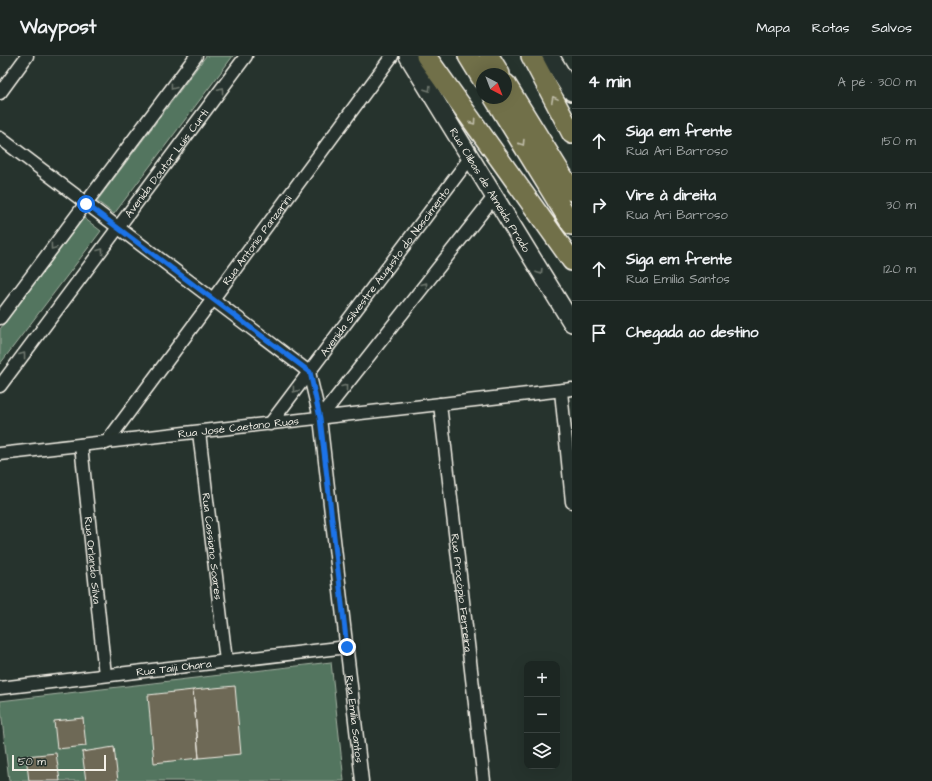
<!DOCTYPE html>
<html lang="pt">
<head>
<meta charset="utf-8">
<style>
  :root { --surface:#1c2622; --page:#29322f; --text:#f1f3f6; --muted:#a0a5a5; --line:#3a4340 }
  body { margin:0; font-family:"Architects Daughter",sans-serif; background:var(--page); color:var(--text) }
  .controls { position:absolute; right:12px; bottom:12px; display:grid; overflow:hidden; border-radius:8px; box-shadow:0 4px 16px #0002 }
  .controls button { width:36px; height:36px; display:grid; place-items:center; padding:0; border:0; border-bottom:1px solid var(--line); background:var(--surface); color:var(--text); font:20px sans-serif }
  .compass { position:absolute; left:476px; top:12px; width:36px; height:36px; border-radius:50%; background:var(--surface); box-shadow:0 4px 16px #0002; rotate:138deg }
  .scale { position:absolute; left:12px; bottom:10px; width:94px; box-sizing:border-box; padding-left:4px; border:2px solid #f4f1e8; border-top:0; font-size:11px; line-height:14px; white-space:nowrap; color:#f4f1e8; -webkit-text-stroke:3px #26332d; paint-order:stroke }
  .stop { position:absolute; width:12px; height:12px; margin:-9px; border:3px solid #1a73e8; border-radius:50%; background:#fff }
  .stop.end { background:#1a73e8; border-color:#fff; box-shadow:0 1px 4px #0008 }
  .list { margin:0; padding:0; list-style:none }
  h2 { display:flex; justify-content:space-between; align-items:center; height:52px; margin:0; padding:0 16px; font-size:17px }
  h2 small { font-size:13px; font-weight:400; color:var(--muted) }
  .list li { display:grid; grid-template-columns:26px 1fr auto; gap:12px; align-items:center; box-sizing:border-box; height:64px; padding:0 16px; border-top:1px solid var(--line) }
  .list b { display:block; font-size:15px; white-space:nowrap }
  .list p { margin:0; font-size:13px; white-space:nowrap; color:var(--muted) }
  .list em { font-size:13px; font-style:normal; color:var(--muted) }
  .icon { flex:none; width:22px; height:22px; fill:none; stroke:currentColor; stroke-width:2; stroke-linecap:round; stroke-linejoin:round }
  .map { position:relative; flex:none; width:572px; height:725px; overflow:hidden }
  header { display:flex; align-items:center; gap:24px; box-sizing:border-box; height:56px; padding:0 20px; background:var(--surface); border-bottom:1px solid var(--line) }
  header strong { font-size:19px }
  nav { display:flex; gap:22px; margin-inline-start:auto; font-size:14px }
  main { display:flex }
  aside { flex:1; background:var(--surface) }
  .map>svg:first-child { display:block }
  .green { fill:#53745e; stroke:#a4b2a3 }
  .building { fill:#6e6956; stroke:#f4f1e8 }
  .lines { fill:none; stroke-linecap:round; stroke-linejoin:round }
  .street-casing { stroke:#f4f1e8; stroke-width:15 }
  .secondary-casing { stroke:#f4f1e8; stroke-width:20 }
  .primary-casing { stroke:#f4f1e8; stroke-width:22 }
  .street { stroke:#26332d; stroke-width:12 }
  .secondary { stroke:#26332d; stroke-width:17 }
  .primary { stroke:#71704a; stroke-width:19 }
  .oneway { stroke:#6e766e }
  .oneway2 { stroke:#c0bda9 }
  .route { stroke:#1a73e8; stroke-width:5 }
  .labels { text-anchor:middle; stroke-width:3; stroke-linejoin:round; paint-order:stroke }
  .street-label { font-size:11px; fill:#f4f1e8; stroke:#26332d }
</style>
</head>
<body>
<header>
<strong>Waypost</strong>
<nav><a>Mapa</a><a>Rotas</a><a>Salvos</a></nav>
</header>
<main>
<div class="map">
<svg width="572" height="725" viewBox="0 0 572 725">
  <rect width="100%" height="100%" fill="#26332d"/>
  <filter id="ink" filterUnits="userSpaceOnUse"><feTurbulence type="fractalNoise" baseFrequency=".025" numOctaves="2"/><feDisplacementMap in="SourceGraphic" scale="8" xChannelSelector="R" yChannelSelector="G"/><feConvolveMatrix kernelMatrix="1 2 1 2 8 2 1 2 1" color-interpolation-filters="sRGB"/></filter>
  <g filter="url(#ink)">
    <path class="green" d="M206,0H233L114,158L97,145Z
      M84,162L101,175L0,308V273Z
      M331,606L344,725H9L0,645Z"/>
    <path class="building" d="M235,630L241,698L199,702L193,634Z
      M193,634L199,702L154,707L148,639Z
      M83,662L86,690L57,693L54,665Z
      M114,691L118,725H86L82,696Z
      M56,697L60,725H29L26,700Z"/>
    <g class="lines">
      <g class="street-casing">
        <g id="street">
          <path d="M0,37L27,0"/>
          <path id="s1" d="M0,82L309,316L320,362L362,725"/>
          <path d="M0,262L196,0"/>
          <path id="s2" d="M0,330L246,0"/>
          <path d="M561,335L572,446"/>
          <path id="s3" d="M440,348L484,725"/>
          <path d="M320,362L494,141"/>
          <path id="s4" d="M270,368L470,102"/>
          <path id="s5" d="M199,376L226,605"/>
          <path id="s6" d="M106,387L213,243L392,0"/>
          <path id="s7" d="M81,389L105,619"/>
          <path id="s8" d="M0,398L572,333"/>
          <path id="s9" d="M0,632L347,591"/>
        </g>
      </g>
      <g class="secondary-casing">
        <g id="secondary">
          <path id="s10" d="M408,0L572,267"/>
          <path d="M550,0L572,36"/>
        </g>
      </g>
      <g class="primary-casing">
        <path id="primary" d="M426,0L572,205
          M468,0L482,23
          M489,0L500,18
          M531,0L572,78
          M506,28L572,135
          M494,42L572,169"/>
      </g>
      <use href="#street" class="street"/>
      <use href="#secondary" class="secondary"/>
      <use href="#primary" class="primary"/>
    </g>
    <defs><path id="oneway-chevron" d="M-2-3.5L2.5 0L-2 3.5" fill="none" stroke-width="1.6" stroke-linecap="round" stroke-linejoin="round"/></defs>
    <g class="oneway">
      <use href="#oneway-chevron" transform="translate(173 31) rotate(127)"/>
      <use href="#oneway-chevron" transform="translate(428 33) rotate(58)"/>
      <use href="#oneway-chevron" transform="translate(221 34) rotate(-53)"/>
      <use href="#oneway-chevron" transform="translate(53 191) rotate(127)"/>
      <use href="#oneway-chevron" transform="translate(101 195) rotate(-53)"/>
      <use href="#oneway-chevron" transform="translate(540 216) rotate(58)"/>
      <use href="#oneway-chevron" transform="translate(425 229) rotate(-52)"/>
      <use href="#oneway-chevron" transform="translate(23 299) rotate(-53)"/>
      <use href="#oneway-chevron" transform="translate(345 331) rotate(-52)"/>
      <use href="#oneway-chevron" transform="translate(295 334) rotate(127)"/>
    </g>
    <g class="oneway2">
      <use href="#oneway-chevron" transform="translate(554 43) rotate(-118)"/>
      <use href="#oneway-chevron" transform="translate(473 66) rotate(55)"/>
      <use href="#oneway-chevron" transform="translate(522 87) rotate(58)"/>
    </g>
  </g>
  <g class="lines" filter="url(#ink)">
    <path class="route" d="M86,148L310,316L320,362L347,591"/>
  </g>
  <g class="labels">
    <g class="street-label">
      <text dy="4" stroke="none"><textPath href="#s2" startOffset="278">Avenida Doutor Luis Curti</textPath></text>
      <text dy="4" stroke="none"><textPath href="#s10" startOffset="157">Rua Clibas de Almeida Prado</textPath></text>
      <text dy="4" stroke="none"><textPath href="#s6" startOffset="253">Rua Antonio Panzarini</textPath></text>
      <text dy="4" stroke="none"><textPath href="#s4" startOffset="191">Avenida Silvestre Augusto do Nascimento</textPath></text>
      <text dy="4" stroke="none"><textPath href="#s8" startOffset="240">Rua José Caetano Ruas</textPath></text>
      <text dy="4" stroke="none"><textPath href="#s5" startOffset="115">Rua Cassiano Soares</textPath></text>
      <text dy="4" stroke="none"><textPath href="#s7" startOffset="116">Rua Orlando Silva</textPath></text>
      <text dy="4" stroke="none"><textPath href="#s3" startOffset="190">Rua Procópio Ferreira</textPath></text>
      <text dy="4" stroke="none"><textPath href="#s9" startOffset="175">Rua Taiji Ohara</textPath></text>
      <text dy="4" stroke="none"><textPath href="#s1" startOffset="738">Rua Emília Santos</textPath></text>
    </g>
  </g>
</svg>
<div class="controls">
<button>+</button>
<button>−</button>
<button><svg class="icon" aria-label="layers" viewBox="0 0 24 24"><path d="M12 4l9 5-9 5-9-5zM3 14l9 5 9-5"/></svg></button>
</div>
<svg class="compass" viewBox="-18 -18 36 36"><path d="M0-13l5 13h-10z" fill="#e53935"/><path d="M0 13l5-13h-10z" fill="#a0a5a5"/></svg>
<div class="scale">50 m</div>
<div class="stop" style="left:86px;top:148px"></div>
<div class="stop end" style="left:347px;top:591px"></div>
</div>
<aside>
<h2>4 min<small>A pé · 300 m</small></h2>
<ul class="list">
<li><svg class="icon" aria-label="ahead" viewBox="0 0 24 24"><path d="M12 20V5M6 11l6-6 6 6"/></svg><div><b>Siga em frente</b><p>Rua Ari Barroso</p></div><em>150 m</em></li>
<li><svg class="icon" aria-label="right" viewBox="0 0 24 24"><path d="M7 20v-9h11M14 6l5 5-5 5"/></svg><div><b>Vire à direita</b><p>Rua Ari Barroso</p></div><em>30 m</em></li>
<li><svg class="icon" aria-label="ahead" viewBox="0 0 24 24"><path d="M12 20V5M6 11l6-6 6 6"/></svg><div><b>Siga em frente</b><p>Rua Emília Santos</p></div><em>120 m</em></li>
<li><svg class="icon" aria-label="arrive" viewBox="0 0 24 24"><path d="M6 21V4h12l-3 4 3 4H6"/></svg><div><b>Chegada ao destino</b></div></li>
</ul>
</aside>
</main>
</body>
</html>
